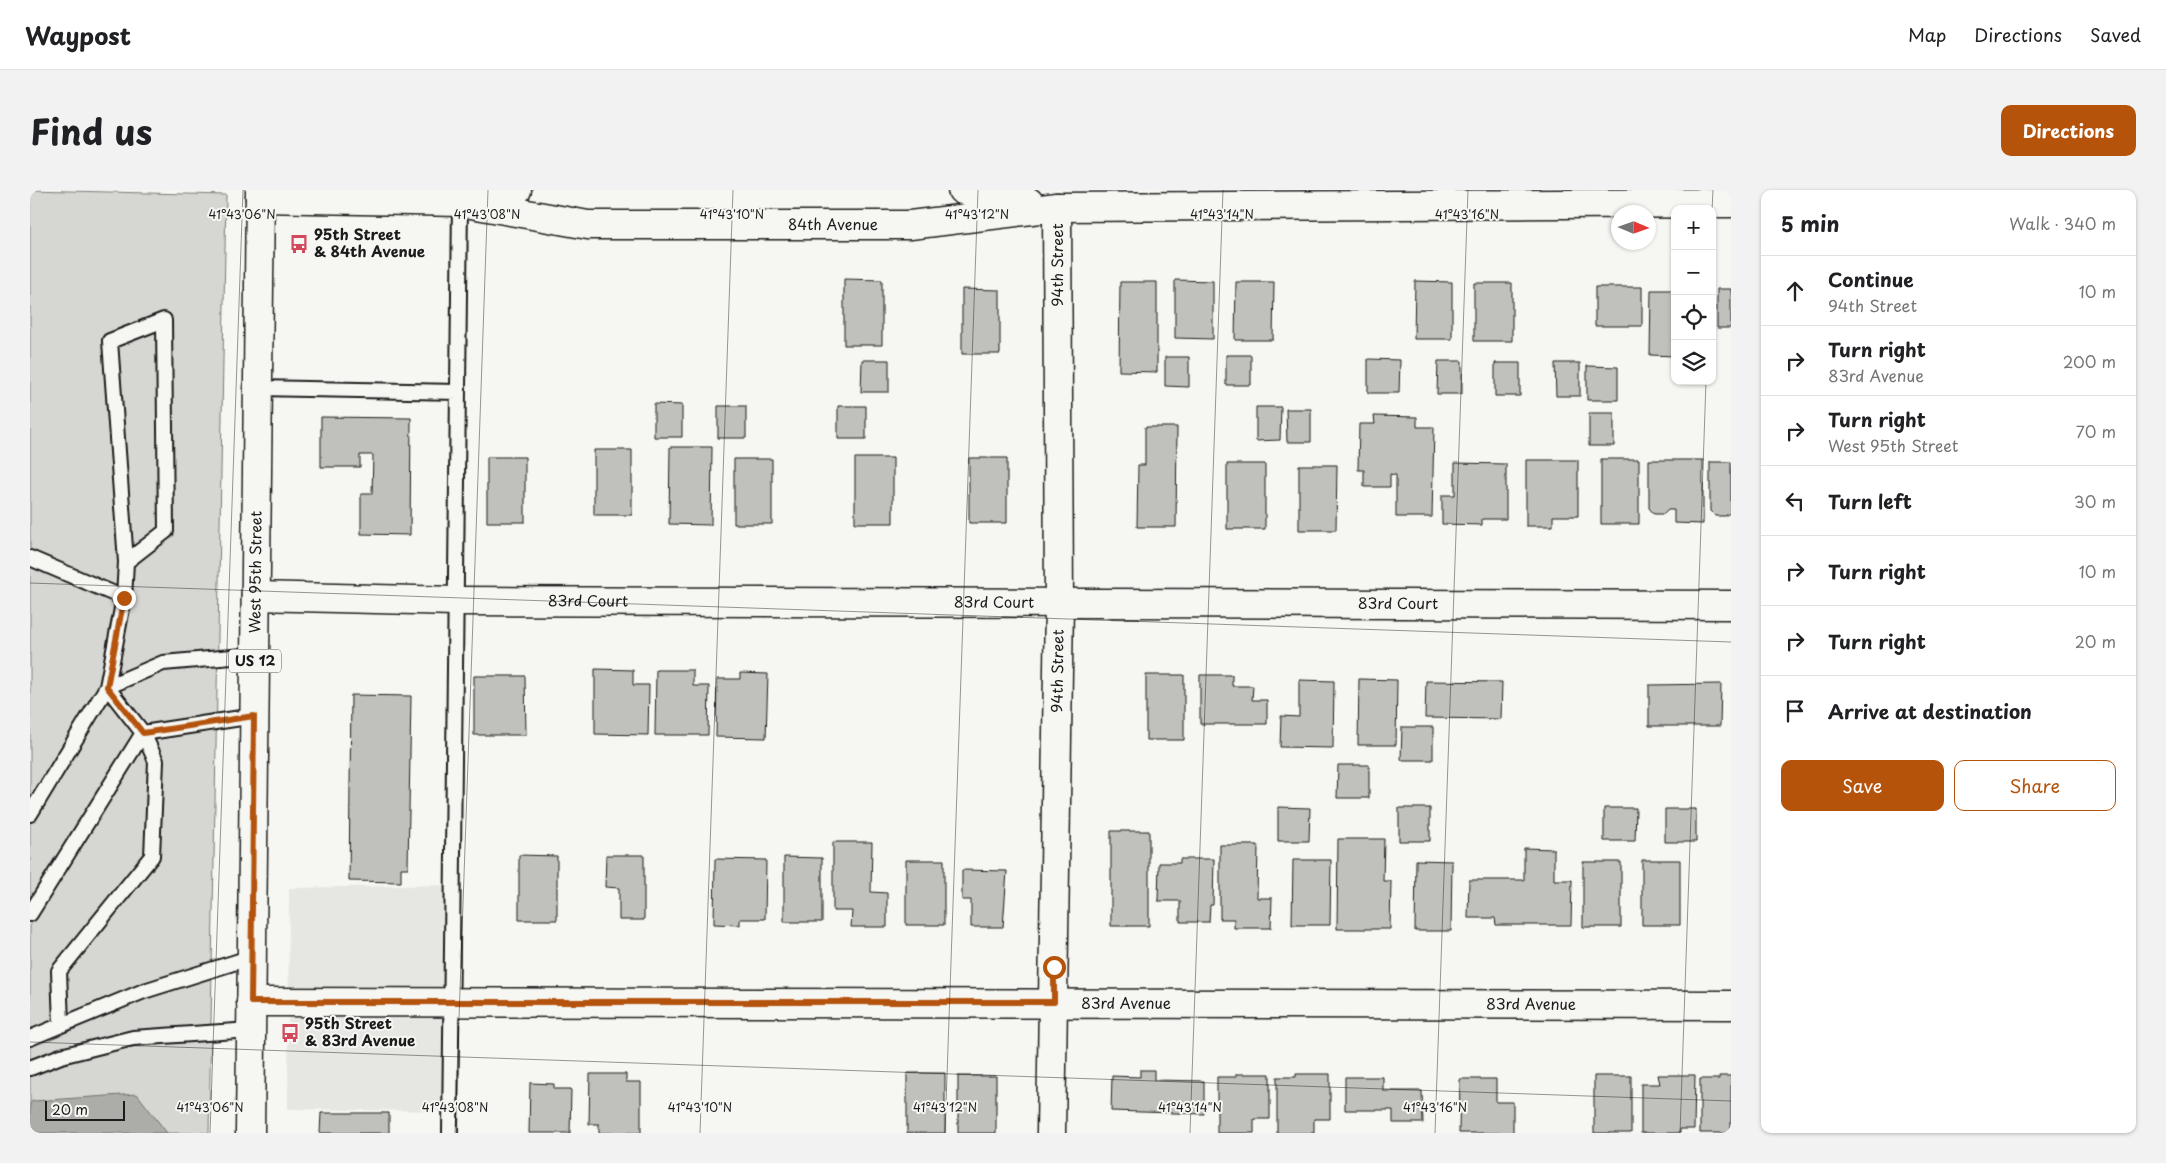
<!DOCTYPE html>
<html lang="en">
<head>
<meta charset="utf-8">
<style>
  :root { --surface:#fff; --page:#f2f2f2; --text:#202124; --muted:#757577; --line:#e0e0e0; --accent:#b45309 }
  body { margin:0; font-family:"Playpen Sans",sans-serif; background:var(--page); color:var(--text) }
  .controls { position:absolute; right:15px; top:15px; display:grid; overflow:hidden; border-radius:10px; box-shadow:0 1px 4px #0004 }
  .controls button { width:45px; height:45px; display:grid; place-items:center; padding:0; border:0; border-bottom:1px solid var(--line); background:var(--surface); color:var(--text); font:25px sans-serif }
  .compass { position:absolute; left:1581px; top:15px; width:45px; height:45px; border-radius:50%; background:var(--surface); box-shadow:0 1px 4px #0004; rotate:92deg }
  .scale { position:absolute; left:15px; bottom:12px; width:80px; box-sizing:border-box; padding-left:5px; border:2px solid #1c1c1c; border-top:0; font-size:14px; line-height:18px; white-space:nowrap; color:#1c1c1c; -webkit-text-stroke:4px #f6f6f2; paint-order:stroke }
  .stop { position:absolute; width:15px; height:15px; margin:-11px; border:4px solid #b45309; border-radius:50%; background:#fff }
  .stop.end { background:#b45309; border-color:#fff; box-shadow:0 1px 5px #0008 }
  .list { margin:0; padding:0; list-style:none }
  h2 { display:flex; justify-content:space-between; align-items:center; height:65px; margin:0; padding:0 20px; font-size:21px }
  h2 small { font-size:16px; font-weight:400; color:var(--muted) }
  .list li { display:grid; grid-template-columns:32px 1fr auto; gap:15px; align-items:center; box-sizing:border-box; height:70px; padding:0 20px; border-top:1px solid var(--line) }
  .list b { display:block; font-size:19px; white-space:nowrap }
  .list p { margin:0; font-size:16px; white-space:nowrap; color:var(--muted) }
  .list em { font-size:16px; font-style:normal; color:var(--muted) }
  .actions { display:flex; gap:10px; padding:15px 20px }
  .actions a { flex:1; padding:11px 0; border:1px solid var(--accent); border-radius:10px; text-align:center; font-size:18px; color:var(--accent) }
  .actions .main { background:var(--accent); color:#fff }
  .icon { flex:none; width:28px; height:28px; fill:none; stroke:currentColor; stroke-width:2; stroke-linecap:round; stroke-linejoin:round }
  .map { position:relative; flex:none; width:1701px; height:943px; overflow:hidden; border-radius:10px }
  header { display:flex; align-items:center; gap:30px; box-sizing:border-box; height:70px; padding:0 25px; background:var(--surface); border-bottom:1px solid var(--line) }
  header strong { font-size:24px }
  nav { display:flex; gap:28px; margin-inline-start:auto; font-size:18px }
  .intro { display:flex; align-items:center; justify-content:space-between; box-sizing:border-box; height:120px; padding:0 30px }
  h1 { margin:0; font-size:35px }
  .button { padding:12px 22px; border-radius:10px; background:var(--accent); color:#fff; font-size:18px; font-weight:700 }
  main { display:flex; gap:30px; padding:0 30px }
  aside { flex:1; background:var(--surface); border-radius:10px; box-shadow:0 1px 4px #0004 }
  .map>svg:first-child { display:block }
  .built { fill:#e6e6e2 }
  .green { fill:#d6d6d2; stroke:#797977 }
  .water { fill:#acaca9; stroke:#727271 }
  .building { fill:#c0c0bd; stroke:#1c1c1c }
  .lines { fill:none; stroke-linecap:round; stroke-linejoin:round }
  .service-casing { stroke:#1c1c1c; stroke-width:18 }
  .minor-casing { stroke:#1c1c1c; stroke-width:31 }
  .primary-casing { stroke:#1c1c1c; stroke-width:31 }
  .service { stroke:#f6f6f2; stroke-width:14 }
  .minor { stroke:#f6f6f2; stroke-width:28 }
  .primary { stroke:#f6f6f2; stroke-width:28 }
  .route { stroke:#b45309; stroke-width:6 }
  .ticks { fill:none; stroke:#1c1c1c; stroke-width:1; stroke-opacity:0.45 }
  .labels { text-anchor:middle; stroke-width:4; stroke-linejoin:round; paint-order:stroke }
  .shield { fill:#f6f6f2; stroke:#5d5d5c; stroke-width:1 }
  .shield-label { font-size:14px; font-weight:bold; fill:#1c1c1c }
  .street-label { font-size:15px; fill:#1c1c1c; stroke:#f6f6f2 }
  .poi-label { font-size:15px; font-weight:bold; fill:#1c1c1c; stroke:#f6f6f2; text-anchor:start }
  .ticks-label { font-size:12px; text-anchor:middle; fill:#1c1c1c; stroke:#f6f6f2; stroke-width:4; stroke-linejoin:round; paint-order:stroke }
</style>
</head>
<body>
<header>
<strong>Waypost</strong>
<nav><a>Map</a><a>Directions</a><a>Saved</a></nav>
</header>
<div class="intro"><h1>Find us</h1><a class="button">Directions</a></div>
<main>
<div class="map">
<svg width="1701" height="943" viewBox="0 0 1701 943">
  <rect width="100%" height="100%" fill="#f6f6f2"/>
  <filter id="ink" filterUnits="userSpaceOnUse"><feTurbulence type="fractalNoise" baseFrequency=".02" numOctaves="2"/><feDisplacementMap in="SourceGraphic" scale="10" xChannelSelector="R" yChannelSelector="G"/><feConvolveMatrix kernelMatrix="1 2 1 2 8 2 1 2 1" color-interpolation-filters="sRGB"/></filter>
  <g filter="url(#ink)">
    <path class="built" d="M422,695L420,921L258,919L259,698Z"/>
    <path class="green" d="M0,0L196,5L179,943H0Z"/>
    <path class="water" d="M107,904L137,943H0V913L3,911Z"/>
    <path class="building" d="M814,89L852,90V155H814Z
      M1145,90L1183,91V149L1145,148Z
      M1385,91L1422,92V149H1384Z
      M1090,92H1127V182L1089,181Z
      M1206,92H1244L1243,150H1205Z
      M1444,93H1482V151H1444Z
      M1565,97H1612V136H1565Z
      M932,99L970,100V164H932Z
      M1687,99H1701V138H1687Z
      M1621,100H1645V166L1620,165Z
      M1196,165H1221V195H1196Z
      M1135,167H1159V197L1135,196Z
      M1338,169L1370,170L1369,203H1338Z
      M832,170H859V202H831Z
      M1408,171H1432V204H1407Z
      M1465,173H1490V206H1465Z
      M1525,173H1550V206H1526Z
      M1557,176L1588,177V210H1557Z
      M624,214L652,215V247H624Z
      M688,216H716V248H688Z
      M808,216H836V249H808Z
      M1226,217H1251L1250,250L1226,251Z
      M1256,219H1281V252H1257Z
      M1559,223H1584V256H1559Z
      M1344,226L1387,227V237H1404L1402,327H1366V285L1360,284V297H1334V280H1328L1329,234H1345Z
      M291,227L381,228L380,345L331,344V304H342L343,265H330V277H291Z
      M1115,237H1147L1146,337H1107L1108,275H1115Z
      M640,257H682L681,335L639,334Z
      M564,260H602V325H564Z
      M457,267H495V332H457Z
      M825,268H863V333H825Z
      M939,268H977V333H939Z
      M704,269H742V334H704Z
      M1571,269H1609V334H1571Z
      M1496,270H1548V326H1523V336H1496Z
      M1619,270H1673V334L1644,333V320H1638L1634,324H1624L1619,318Z
      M1680,272H1701V322L1695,326H1685L1680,321Z
      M1425,273L1476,274V329H1452V335L1412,334V305H1425Z
      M1197,274H1235V339H1197Z
      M1269,275H1307L1306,340H1269Z
      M565,479L603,480V495H619L618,545L565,544Z
      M626,480H663V496H679L678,545H625Z
      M710,483L738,484L736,548L686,547L687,489H710Z
      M1116,485H1154V550H1116Z
      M1170,485H1202V496H1223L1222,510H1237V534H1170Z
      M444,486H495L496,545H444Z
      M1329,489L1367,490L1366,555H1328Z
      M1269,490L1304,491L1303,558L1250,557L1251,526L1269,527Z
      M1396,491L1472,492L1471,529L1395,528Z
      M1691,494L1690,536H1619V495Z
      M321,505L381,506L378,678H371V692L319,691Z
      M1372,537H1403V570H1371Z
      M1308,575H1339V608H1307Z
      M1248,617L1280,618L1279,651H1248Z
      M1369,618H1400V651H1369Z
      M1574,618H1606L1605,651H1574Z
      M1635,619H1666V652H1635Z
      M1081,641H1119V736H1081Z
      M1308,649H1354L1353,691H1361L1360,739H1307Z
      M803,652H842L841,702L857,703V737H821L822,721H803Z
      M1190,655H1228L1227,708H1242L1241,738H1204V729H1190Z
      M1494,658L1524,659V690H1542L1541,735H1466L1465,728H1438L1439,690H1494Z
      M489,665L527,666V730H489Z
      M576,665H614V730H589V698L575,697Z
      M754,667L792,668V732H754Z
      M685,669L736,670L735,729H710V735L684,734Z
      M1150,669H1184L1183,715H1180L1179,732H1150V711H1128L1129,673H1150Z
      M876,670H914V735H876Z
      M1263,670H1301L1300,735H1262Z
      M1386,670L1422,671L1421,741H1385Z
      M1612,670H1650V735H1612Z
      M1553,672H1591V737H1553Z
      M932,680L977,681L973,737H941V710H932Z
      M1110,880H1124V890L1174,891V924L1081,921L1082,886L1110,887Z
      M877,883H915V943H877Z
      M560,884H596V892H611V943H569V934H559Z
      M1206,884H1240V929H1224V943H1187V887H1206Z
      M1266,884H1300V929H1284V943H1247V887H1266Z
      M1628,885H1665L1664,939H1650V943H1611V894H1630Z
      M928,886H966V943H928Z
      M1564,886H1601V943H1564Z
      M1689,886H1701V943H1670V889H1689Z
      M1315,887H1353V901H1392L1393,933H1363V920H1315Z
      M1430,889H1466V912H1483V943H1429Z
      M500,893L524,894V899H541L540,943H499Z
      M291,923H359V943H290Z"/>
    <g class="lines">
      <g class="service-casing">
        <path id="service" d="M228,198L428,202
          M0,368L94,408
          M77,497L133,473L225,465
          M0,624L77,497L94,408L96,372L136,341L134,130L80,151L96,372
          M0,724L113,543L224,526
          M31,834L29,781L122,666L126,571L113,543L77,497
          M0,848L114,801L222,767
          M0,878L31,866L103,848L221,840
          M420,943L430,12"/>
      </g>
      <g class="minor-casing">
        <g id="minor">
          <path d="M932,0L999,12"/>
          <path id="s1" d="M230,8L430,12L558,35H880L1027,17L1701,13"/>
          <path d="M443,9L487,0"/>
          <path id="s2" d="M226,406L425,411L1701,415"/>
          <path id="s3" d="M221,812L1701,815"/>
          <path id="s4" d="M1021,943L1029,413L1027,17"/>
        </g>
      </g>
      <g class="primary-casing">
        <g id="primary">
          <path id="s5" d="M220,943L230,0"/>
        </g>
      </g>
      <use href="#service" class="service"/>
      <use href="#minor" class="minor"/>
      <use href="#primary" class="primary"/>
    </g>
  </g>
  <g class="lines" filter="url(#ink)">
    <path class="route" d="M94,408L77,497L113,543L224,526L221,812H1024V777"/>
  </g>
  <path class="ticks" d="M1682,21L1683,0M0,393L1701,452M0,852L1701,911M180,943L213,0M425,943L458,0M670,943L703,0M915,943L948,0M1160,943L1193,0M1405,943L1438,0M1650,943L1676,191"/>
  <defs>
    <g id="bus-bare" transform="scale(1.5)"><path d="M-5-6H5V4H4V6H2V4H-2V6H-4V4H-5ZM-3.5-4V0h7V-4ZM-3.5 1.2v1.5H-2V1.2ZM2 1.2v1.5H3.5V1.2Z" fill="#d1495b" stroke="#f6f6f2" stroke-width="2.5" paint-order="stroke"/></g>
  </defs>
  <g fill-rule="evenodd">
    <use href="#bus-bare" x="269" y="54"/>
    <use href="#bus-bare" x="260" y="843"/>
  </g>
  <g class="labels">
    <rect class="shield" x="199" y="459.5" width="52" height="23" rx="4"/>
    <g class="shield-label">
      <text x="225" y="476">US 12</text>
    </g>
    <g class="street-label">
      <text dy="5" stroke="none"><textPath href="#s1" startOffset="575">84th Avenue</textPath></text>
      <text transform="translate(1028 75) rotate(-90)" y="5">94th Street</text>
      <text dy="5" stroke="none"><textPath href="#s5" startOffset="561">West 95th Street</textPath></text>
      <text dy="5" stroke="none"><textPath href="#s2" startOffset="332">83rd Court</textPath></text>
      <text dy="5" stroke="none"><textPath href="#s2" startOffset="738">83rd Court</textPath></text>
      <text dy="5" stroke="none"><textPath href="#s2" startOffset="1142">83rd Court</textPath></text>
      <text dy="5" stroke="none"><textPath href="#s4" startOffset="462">94th Street</textPath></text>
      <text dy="5" stroke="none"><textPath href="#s3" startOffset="875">83rd Avenue</textPath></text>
      <text dy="5" stroke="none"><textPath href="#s3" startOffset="1280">83rd Avenue</textPath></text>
    </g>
    <g class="poi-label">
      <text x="284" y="50">95th Street<tspan x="284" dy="17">&amp; 84th Avenue</tspan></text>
      <text x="275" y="839">95th Street<tspan x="275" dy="17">&amp; 83rd Avenue</tspan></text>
    </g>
  </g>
  <g class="ticks-label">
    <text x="212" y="29">41°43'06"N</text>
    <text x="457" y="29">41°43'08"N</text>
    <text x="702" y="29">41°43'10"N</text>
    <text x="947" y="29">41°43'12"N</text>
    <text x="1192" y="29">41°43'14"N</text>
    <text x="1437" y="29">41°43'16"N</text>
    <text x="180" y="922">41°43'06"N</text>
    <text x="425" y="922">41°43'08"N</text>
    <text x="670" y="922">41°43'10"N</text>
    <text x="915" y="922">41°43'12"N</text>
    <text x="1160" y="922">41°43'14"N</text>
    <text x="1405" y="922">41°43'16"N</text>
  </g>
</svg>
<div class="controls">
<button>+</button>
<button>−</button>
<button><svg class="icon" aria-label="locate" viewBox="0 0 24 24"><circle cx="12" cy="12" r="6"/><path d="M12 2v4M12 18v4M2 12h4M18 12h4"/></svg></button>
<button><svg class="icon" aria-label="layers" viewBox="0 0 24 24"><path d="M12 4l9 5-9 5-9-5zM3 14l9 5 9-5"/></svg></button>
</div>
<svg class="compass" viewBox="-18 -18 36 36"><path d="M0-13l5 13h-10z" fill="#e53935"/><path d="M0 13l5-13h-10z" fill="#757577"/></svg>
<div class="scale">20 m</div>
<div class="stop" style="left:1024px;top:777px"></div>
<div class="stop end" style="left:94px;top:408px"></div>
</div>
<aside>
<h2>5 min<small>Walk · 340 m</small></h2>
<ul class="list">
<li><svg class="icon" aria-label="ahead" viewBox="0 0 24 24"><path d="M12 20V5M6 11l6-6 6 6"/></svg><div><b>Continue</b><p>94th Street</p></div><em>10 m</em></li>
<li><svg class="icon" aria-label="right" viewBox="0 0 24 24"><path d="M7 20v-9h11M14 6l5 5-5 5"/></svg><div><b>Turn right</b><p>83rd Avenue</p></div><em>200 m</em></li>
<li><svg class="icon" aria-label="right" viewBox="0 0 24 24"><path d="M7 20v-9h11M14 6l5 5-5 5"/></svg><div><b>Turn right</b><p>West 95th Street</p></div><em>70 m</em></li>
<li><svg class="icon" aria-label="left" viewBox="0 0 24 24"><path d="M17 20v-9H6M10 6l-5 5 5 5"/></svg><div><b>Turn left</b></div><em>30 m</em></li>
<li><svg class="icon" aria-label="right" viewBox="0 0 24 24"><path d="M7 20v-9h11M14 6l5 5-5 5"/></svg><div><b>Turn right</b></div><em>10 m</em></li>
<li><svg class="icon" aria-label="right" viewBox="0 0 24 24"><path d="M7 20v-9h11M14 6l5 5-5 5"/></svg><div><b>Turn right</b></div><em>20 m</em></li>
<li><svg class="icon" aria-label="arrive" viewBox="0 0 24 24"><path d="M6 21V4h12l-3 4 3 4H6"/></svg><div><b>Arrive at destination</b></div></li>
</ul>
<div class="actions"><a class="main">Save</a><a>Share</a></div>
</aside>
</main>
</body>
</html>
